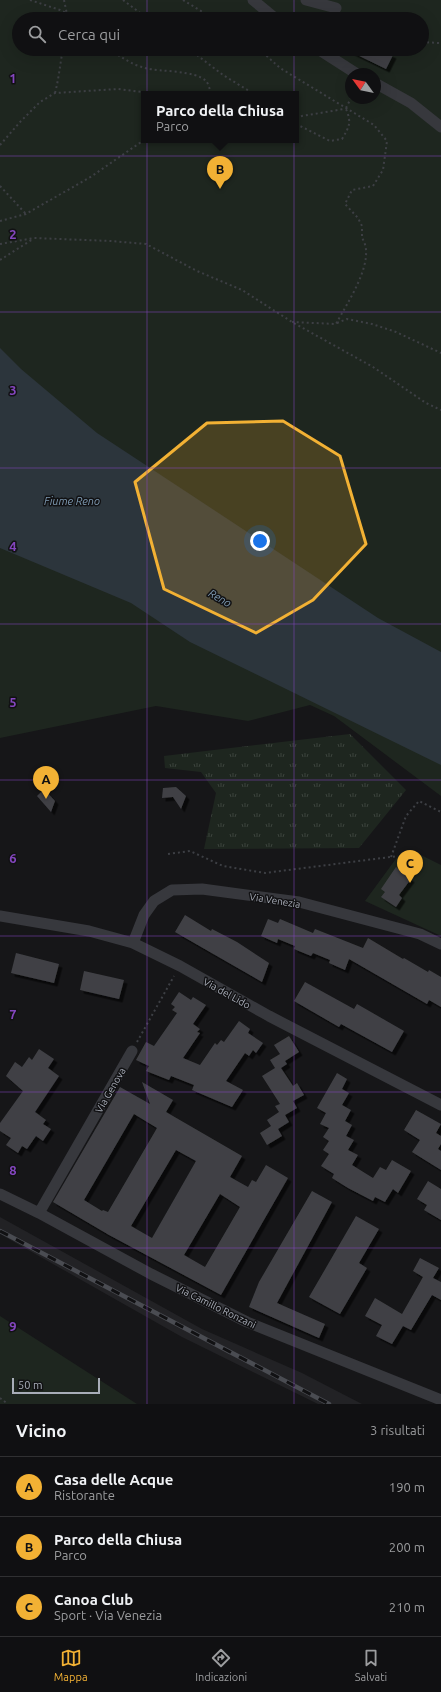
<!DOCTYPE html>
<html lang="it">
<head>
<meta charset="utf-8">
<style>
  :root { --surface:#101012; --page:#19191b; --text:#f1f3f6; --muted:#9c9d9f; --line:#303032; --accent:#f2b134 }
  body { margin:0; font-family:Ubuntu,sans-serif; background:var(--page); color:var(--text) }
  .compass { position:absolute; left:345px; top:68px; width:36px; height:36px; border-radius:50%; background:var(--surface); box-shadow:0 4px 16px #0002; rotate:303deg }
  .scale { position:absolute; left:12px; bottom:10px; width:88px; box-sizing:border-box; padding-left:4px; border:2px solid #a8adb8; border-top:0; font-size:11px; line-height:14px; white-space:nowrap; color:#a8adb8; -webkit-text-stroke:3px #111113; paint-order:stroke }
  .you { position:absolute; left:260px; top:541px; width:14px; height:14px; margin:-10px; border:3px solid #fff; border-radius:50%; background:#1a73e8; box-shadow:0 0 0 6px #1a73e833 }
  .badge { display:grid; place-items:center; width:26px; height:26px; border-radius:50%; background:var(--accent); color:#111; font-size:13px; font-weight:700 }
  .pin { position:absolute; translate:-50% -33px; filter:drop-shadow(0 1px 2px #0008) }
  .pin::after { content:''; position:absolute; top:21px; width:14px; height:12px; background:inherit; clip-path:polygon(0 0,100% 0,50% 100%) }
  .popup { position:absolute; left:141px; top:91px; width:158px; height:52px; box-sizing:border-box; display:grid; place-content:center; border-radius:0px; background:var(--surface); filter:drop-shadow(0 1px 3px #0005); font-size:13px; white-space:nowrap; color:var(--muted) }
  .popup b { font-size:15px; color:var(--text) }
  .popup::after { content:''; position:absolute; left:50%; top:100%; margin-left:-8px; border:8px solid transparent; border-top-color:var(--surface) }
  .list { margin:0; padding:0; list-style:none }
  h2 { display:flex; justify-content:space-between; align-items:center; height:52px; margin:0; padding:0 16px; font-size:17px }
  h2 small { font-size:13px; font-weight:400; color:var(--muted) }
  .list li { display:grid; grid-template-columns:26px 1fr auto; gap:12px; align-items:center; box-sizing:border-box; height:60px; padding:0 16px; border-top:1px solid var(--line) }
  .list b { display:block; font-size:15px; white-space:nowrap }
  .list p { margin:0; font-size:13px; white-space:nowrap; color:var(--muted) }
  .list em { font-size:13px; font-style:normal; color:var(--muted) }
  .icon { flex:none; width:22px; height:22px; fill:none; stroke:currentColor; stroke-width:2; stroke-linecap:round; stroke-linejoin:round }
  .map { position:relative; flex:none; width:441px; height:1404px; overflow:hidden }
  .search { position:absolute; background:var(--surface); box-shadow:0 4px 16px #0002; left:12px; right:12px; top:12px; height:44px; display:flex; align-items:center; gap:10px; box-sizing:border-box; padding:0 14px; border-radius:22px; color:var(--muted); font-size:15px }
  .sheet { height:232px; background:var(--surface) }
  nav { display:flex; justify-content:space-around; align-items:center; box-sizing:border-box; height:56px; border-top:1px solid var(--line); background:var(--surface); font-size:11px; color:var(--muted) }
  nav a { display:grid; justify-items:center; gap:2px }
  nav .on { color:var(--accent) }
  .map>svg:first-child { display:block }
  .built { fill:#222225 }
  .grass { fill:url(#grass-tufts) }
  .park { fill:#1e261f; fill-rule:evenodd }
  .water { fill:#2c353c }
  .building { fill:#404145; fill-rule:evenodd; filter:url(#shadow) }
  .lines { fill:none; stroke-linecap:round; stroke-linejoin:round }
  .path { stroke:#3d3f44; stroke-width:2; stroke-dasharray:2 3; stroke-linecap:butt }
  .minor { stroke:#37383d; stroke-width:11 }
  .rail-casing { stroke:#4a4c52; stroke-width:4.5 }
  .rail { stroke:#111113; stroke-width:3; stroke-dasharray:9; stroke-linecap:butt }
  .marked { fill:#f2b134; fill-opacity:0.2; stroke:#f2b134; stroke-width:3; stroke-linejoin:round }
  .grid { fill:none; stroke:#8446be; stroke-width:1; stroke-opacity:0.55 }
  .labels { text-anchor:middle; stroke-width:3; stroke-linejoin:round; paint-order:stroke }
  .street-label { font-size:10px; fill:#a8adb8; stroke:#111113 }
  .water-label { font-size:11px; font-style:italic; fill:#7f9bb3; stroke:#111113 }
  .grid-label { font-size:13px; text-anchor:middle; font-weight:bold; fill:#8446be; stroke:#111113; stroke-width:3; stroke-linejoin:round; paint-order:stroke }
</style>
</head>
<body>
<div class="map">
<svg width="441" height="1404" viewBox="0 0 441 1404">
  <defs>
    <pattern id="grass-tufts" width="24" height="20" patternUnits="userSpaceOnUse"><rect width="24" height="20" fill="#1e261f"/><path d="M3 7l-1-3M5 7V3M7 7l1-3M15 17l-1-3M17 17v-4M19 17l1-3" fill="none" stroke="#3c433d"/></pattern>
    <filter id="shadow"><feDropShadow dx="3.5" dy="3.5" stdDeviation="0" flood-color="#0009"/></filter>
  </defs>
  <rect width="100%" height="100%" fill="#161618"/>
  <path class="built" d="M0,1217L202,1329L302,1373L362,1404H318L182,1337L0,1234Z"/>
  <path class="grass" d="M350,734L406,790L359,848L204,849L216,793L201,772L165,768L164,756Z"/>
  <path class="park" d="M0,0H441V796L334,716L310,705L248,721L156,706L0,738ZM19,19H422V49H19ZM351,74H375V98H351ZM144,94H296V140H144Z
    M415,852L441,865V936L365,901L398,856Z
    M0,1316L137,1404H138H0Z"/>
  <path class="water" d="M0,348L21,369L97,433L378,618L441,652V765L190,642L131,603L0,548Z"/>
  <path class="building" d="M345,49H379L393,55L386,69Z
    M176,787L186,796L181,809L173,797L162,798L163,788Z
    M44,789L55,801L51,812L37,796Z
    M396,867L411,879L399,895L402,898L396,907L381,897L385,892L381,889Z
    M185,915L211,931L212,929L237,942L269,963L262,982L175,932Z
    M268,919L278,923L280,919L313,933L315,929L363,948L368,938L403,959L404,958L428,972L429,970L441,977V1007L429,1000L427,1004L349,959L345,970L329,963L330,960L313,953L311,956L294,949L295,946L278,939L277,943L261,936Z
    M16,953L59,964L54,983L11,973Z
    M84,971L124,980L119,999L80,990Z
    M305,982L354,1009L357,1004L404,1031L392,1052L341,1024L339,1027L294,1001Z
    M179,992L191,1000L193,997L206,1005L193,1024L200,1029L197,1032L200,1033L183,1058L200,1065L215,1043L217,1045L221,1040L224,1042L239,1021L250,1029L248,1033L263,1043L256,1053L253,1050L249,1056L245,1053L226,1081L243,1090L232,1107L192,1090L194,1085L171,1076L169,1080L146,1071L149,1066L136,1060L146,1042L154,1046L177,1013L172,1010L175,1007L171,1004Z
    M289,1036L299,1052L285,1061L287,1064L281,1068L293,1086L297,1083L304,1095L293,1101L297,1108L285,1115L289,1122L278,1129L282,1136L267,1145L260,1133L271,1126L267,1120L279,1112L275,1106L280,1104L262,1076L275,1068L270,1060L280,1054L274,1045Z
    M39,1049L54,1059L48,1068L59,1076L35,1112L46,1120L43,1124L51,1129L43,1141L36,1136L27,1149L22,1146L18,1153L6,1145L11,1138L0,1131V1123L23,1091L6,1076L15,1062L22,1067L29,1057L32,1060Z
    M337,1073L347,1079L342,1089L349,1093L342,1105L351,1110L345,1121L352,1125L346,1136L354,1140L348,1150L358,1155L352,1165L373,1178L380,1167L386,1170L392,1160L411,1171L398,1193L393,1189L385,1202L375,1197L373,1201L348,1188L332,1178L334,1174L321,1166L329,1154L323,1150L329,1141L323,1137L329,1128L320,1124L326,1113L317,1108Z
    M142,1082L173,1100L166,1112L242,1156L230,1177L248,1187L252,1180L256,1182L266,1165L288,1178L221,1295L109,1235L53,1202L120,1087L150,1104ZM134,1114L157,1128L108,1212L103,1210L102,1211L84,1200ZM176,1150L196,1161L152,1238L131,1226ZM220,1194L240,1207L205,1267L184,1255Z
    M416,1110L441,1124L436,1133L441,1136V1144L438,1149L441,1151V1170L412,1152L420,1140L404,1130Z
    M428,1181L441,1189V1220L424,1210L427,1205L417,1199Z
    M312,1191L332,1202L277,1303L325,1324L319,1338L249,1307L259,1282Z
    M356,1216L379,1229L359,1263L367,1268L340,1314L309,1297Z
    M420,1258L439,1268L433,1278L441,1282V1300L432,1295L411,1330L403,1326L392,1344L376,1336L382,1325L365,1316L375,1298L402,1314L423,1277L413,1271Z"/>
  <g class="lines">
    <path class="path" d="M30,0L60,10L78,19
      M64,0L68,19
      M123,0L148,19
      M183,0L214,19
      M346,13L359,19
      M422,42L439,43L441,41
      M110,49C120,57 133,65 145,68C160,72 195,70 206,81C208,83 209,87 210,90L209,94
      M189,49L223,75L254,94
      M259,49L280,68L374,125L387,141L383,170L373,186L352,190L345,204L358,218L362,226V238C377,260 347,303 336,324L292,322
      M55,93C59,78 60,64 63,49
      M346,108L351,98
      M296,117L344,109
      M296,124L330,141L342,139C349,127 352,123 346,109
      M0,145L21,121L40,102L55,93L118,89L159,94
      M0,186L26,214
      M0,221L26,214L92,176L144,140
      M0,244L34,238L111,241L146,244L197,271L242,290L292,322L373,367L426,403L441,410
      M0,260L33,239
      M337,323L347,319L372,324L396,332L441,353
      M168,854L190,851L223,866L265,873L398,856
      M391,857L406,816L419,801L441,812
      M137,1042L174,976
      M0,1398L8,1404"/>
    <path class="minor" d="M253,0L276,19
      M306,0L336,8
      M318,49L357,74
      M375,83L411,103L441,127
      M0,916L89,931L133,943L180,966L269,1016L441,1105
      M133,943L144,915L154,901L172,890L202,889L299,902L420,934L441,944
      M0,1194L39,1213L151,1274L247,1322L441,1400
      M39,1213L132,1051"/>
    <g class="rail-casing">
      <path id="rail" d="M0,1231L329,1404"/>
    </g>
    <use href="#rail" class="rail"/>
  </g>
  <path class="marked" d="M283,421L340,456L366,544L313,600L256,633L164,589L135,482L207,423Z"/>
  <path class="grid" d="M147,0V19M294,0V19M147,49V1404M294,49V1404M0,156H441M0,312H441M0,468H441M0,624H441M0,780H441M0,936H441M0,1092H441M0,1248H441"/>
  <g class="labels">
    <g class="street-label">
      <text transform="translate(275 900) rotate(9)" y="4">Via Venezia</text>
      <text transform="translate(227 993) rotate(29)" y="4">Via del Lido</text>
      <text transform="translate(110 1090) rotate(-60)" y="4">Via Genova</text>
      <text transform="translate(216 1306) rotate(26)" y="4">Via Camillo Ronzani</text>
    </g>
    <g class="water-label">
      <text x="72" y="505">Fiume Reno</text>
      <text transform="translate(220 598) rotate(30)" y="4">Reno</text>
    </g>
  </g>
  <g class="grid-label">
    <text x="13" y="83">1</text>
    <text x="13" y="239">2</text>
    <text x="13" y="395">3</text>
    <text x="13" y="551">4</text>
    <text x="13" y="707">5</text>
    <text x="13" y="863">6</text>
    <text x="13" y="1019">7</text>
    <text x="13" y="1175">8</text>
    <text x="13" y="1331">9</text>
  </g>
</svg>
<svg class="compass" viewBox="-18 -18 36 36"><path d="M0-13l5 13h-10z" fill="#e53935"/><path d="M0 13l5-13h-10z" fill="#9c9d9f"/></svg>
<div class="scale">50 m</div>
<div class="you"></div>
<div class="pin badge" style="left:46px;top:799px">A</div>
<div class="pin badge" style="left:220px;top:189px">B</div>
<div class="popup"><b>Parco della Chiusa</b>Parco</div>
<div class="pin badge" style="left:410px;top:883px">C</div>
<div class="search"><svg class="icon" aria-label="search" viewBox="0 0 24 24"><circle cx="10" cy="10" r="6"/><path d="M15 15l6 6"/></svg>Cerca qui</div>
</div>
<section class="sheet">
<h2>Vicino<small>3 risultati</small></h2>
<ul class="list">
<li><span class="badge">A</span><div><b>Casa delle Acque</b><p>Ristorante</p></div><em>190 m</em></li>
<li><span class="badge">B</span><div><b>Parco della Chiusa</b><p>Parco</p></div><em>200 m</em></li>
<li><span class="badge">C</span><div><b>Canoa Club</b><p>Sport · Via Venezia</p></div><em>210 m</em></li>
</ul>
</section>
<nav>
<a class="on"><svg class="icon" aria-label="map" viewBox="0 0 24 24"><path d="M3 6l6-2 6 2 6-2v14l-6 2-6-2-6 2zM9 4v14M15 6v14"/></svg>Mappa</a>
<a><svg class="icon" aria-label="directions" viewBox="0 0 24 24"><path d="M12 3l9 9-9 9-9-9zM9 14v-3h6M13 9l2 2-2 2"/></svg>Indicazioni</a>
<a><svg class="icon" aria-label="saved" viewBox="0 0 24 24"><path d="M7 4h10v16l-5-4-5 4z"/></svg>Salvati</a>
</nav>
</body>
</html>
